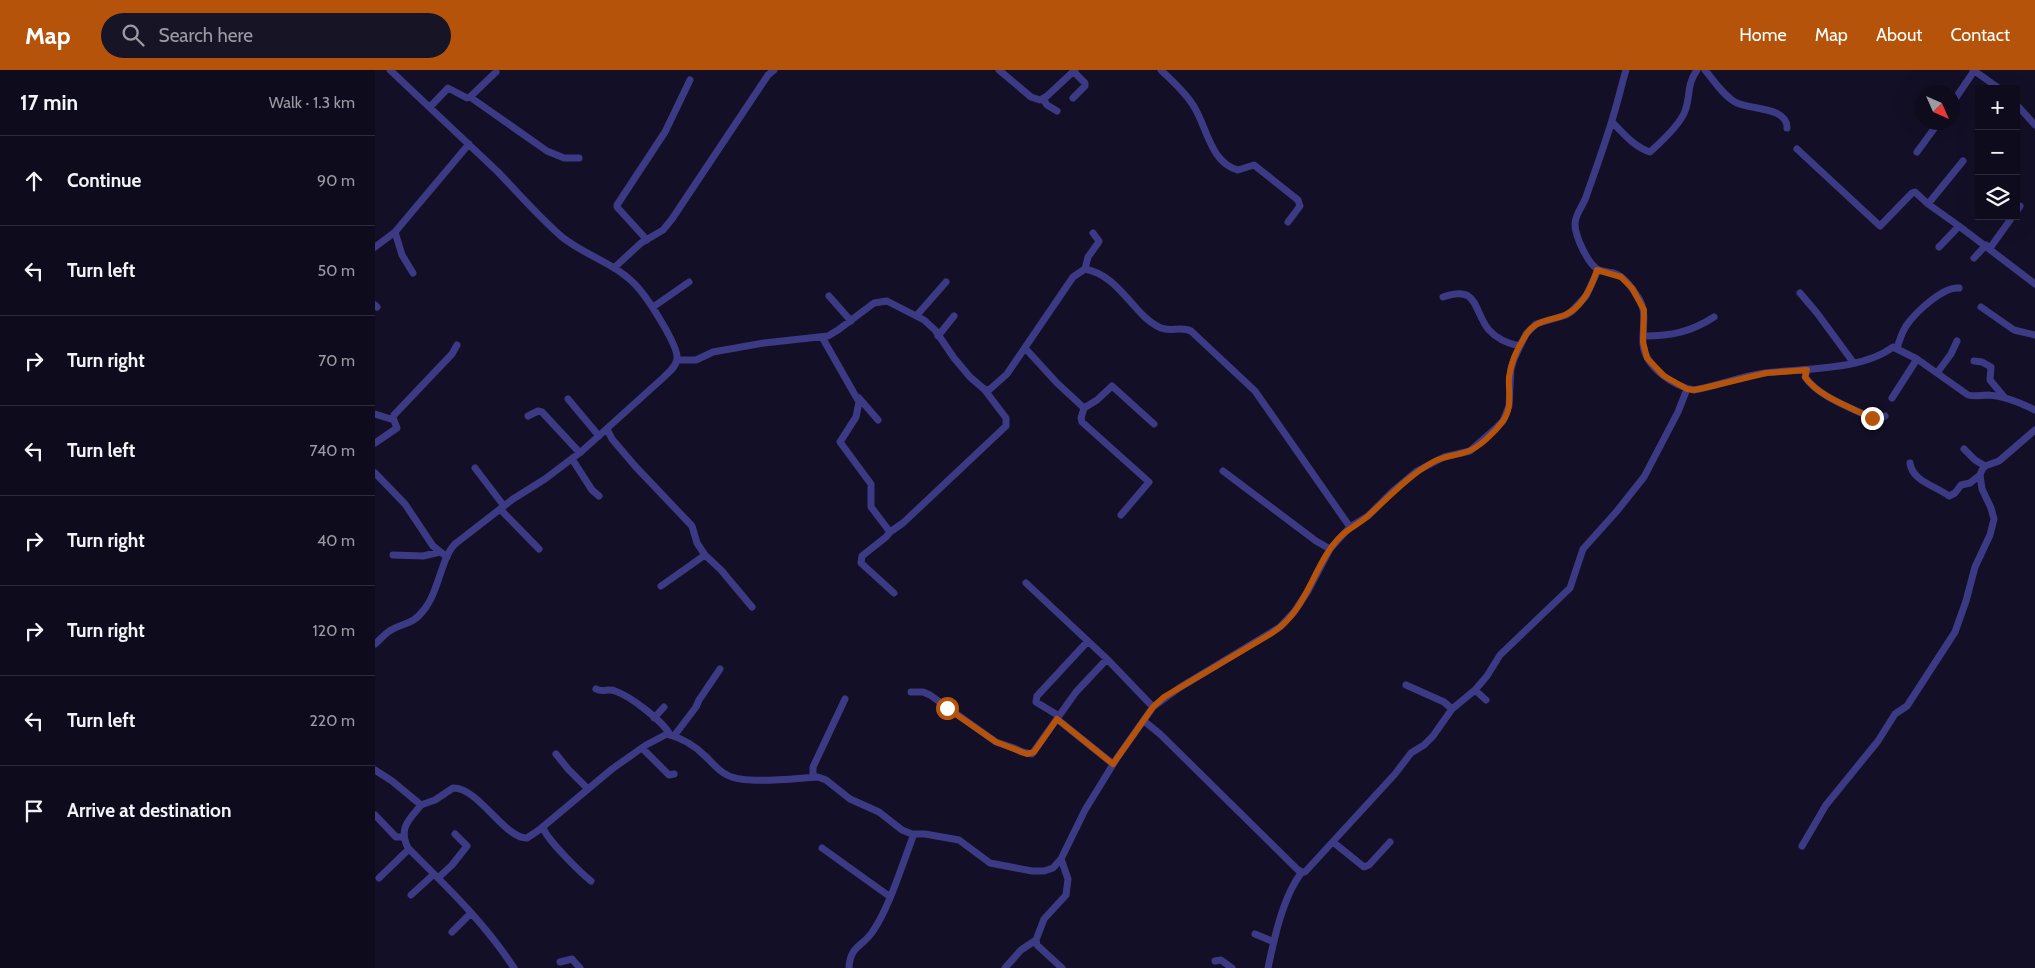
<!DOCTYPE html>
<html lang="en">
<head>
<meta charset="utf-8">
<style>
  :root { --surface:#0e0b1c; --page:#171425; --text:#f1f3f6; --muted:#9b9ba3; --line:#2e2b3b; --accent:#b45309 }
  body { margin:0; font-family:Cabin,sans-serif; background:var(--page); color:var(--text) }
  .controls { position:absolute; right:15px; top:15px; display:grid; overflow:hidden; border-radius:0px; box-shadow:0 5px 20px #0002 }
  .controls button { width:45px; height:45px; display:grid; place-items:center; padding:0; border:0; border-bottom:1px solid var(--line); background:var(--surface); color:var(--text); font:25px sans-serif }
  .compass { position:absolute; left:1540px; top:15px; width:45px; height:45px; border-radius:50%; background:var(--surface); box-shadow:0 5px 20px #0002; rotate:135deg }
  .stop { position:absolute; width:15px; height:15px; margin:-11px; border:4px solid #b45309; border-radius:50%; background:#fff }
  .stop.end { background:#b45309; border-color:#fff; box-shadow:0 1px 5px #0008 }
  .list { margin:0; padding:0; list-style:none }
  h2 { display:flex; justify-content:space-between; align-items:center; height:65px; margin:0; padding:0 20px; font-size:21px }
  h2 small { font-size:16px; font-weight:400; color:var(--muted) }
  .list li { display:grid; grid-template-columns:32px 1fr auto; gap:15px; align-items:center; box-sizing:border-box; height:90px; padding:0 20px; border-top:1px solid var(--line) }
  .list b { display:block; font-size:19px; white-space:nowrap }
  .list em { font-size:16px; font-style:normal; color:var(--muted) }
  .icon { flex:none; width:28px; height:28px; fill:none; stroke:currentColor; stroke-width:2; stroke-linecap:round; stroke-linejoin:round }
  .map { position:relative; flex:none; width:1660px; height:898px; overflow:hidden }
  header { display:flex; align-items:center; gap:30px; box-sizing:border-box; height:70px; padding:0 25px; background:var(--accent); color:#fff }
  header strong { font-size:24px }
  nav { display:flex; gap:28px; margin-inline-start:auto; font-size:18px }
  .search { width:350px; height:45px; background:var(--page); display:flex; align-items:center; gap:12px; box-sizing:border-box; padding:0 18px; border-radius:28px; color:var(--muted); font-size:19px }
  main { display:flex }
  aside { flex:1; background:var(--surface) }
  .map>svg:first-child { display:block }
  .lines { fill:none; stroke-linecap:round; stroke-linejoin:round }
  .street { stroke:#3d3a85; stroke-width:7 }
  .route { stroke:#b45309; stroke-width:6 }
</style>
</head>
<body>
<header>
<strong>Map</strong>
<div class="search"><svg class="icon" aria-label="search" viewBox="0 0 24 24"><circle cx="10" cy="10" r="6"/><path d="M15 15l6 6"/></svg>Search here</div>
<nav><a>Home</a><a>Map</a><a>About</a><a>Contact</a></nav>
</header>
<main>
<aside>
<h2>17 min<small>Walk · 1.3 km</small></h2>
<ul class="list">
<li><svg class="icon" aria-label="ahead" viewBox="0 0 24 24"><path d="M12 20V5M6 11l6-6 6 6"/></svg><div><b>Continue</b></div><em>90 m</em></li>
<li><svg class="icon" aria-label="left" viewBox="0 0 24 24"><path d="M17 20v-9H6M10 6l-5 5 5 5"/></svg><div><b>Turn left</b></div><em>50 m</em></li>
<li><svg class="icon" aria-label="right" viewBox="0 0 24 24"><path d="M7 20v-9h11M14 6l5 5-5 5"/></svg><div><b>Turn right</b></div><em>70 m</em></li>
<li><svg class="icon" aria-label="left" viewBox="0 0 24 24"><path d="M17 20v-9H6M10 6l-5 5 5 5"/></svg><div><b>Turn left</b></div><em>740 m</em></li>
<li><svg class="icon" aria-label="right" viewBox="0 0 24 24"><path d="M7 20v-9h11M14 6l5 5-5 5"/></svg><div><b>Turn right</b></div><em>40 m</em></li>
<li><svg class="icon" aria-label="right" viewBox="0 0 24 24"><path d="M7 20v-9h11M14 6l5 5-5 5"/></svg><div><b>Turn right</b></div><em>120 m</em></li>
<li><svg class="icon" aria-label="left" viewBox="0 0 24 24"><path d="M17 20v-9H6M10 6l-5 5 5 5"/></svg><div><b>Turn left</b></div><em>220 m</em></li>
<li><svg class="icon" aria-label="arrive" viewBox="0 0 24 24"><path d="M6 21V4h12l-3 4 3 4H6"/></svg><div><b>Arrive at destination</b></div></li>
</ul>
</aside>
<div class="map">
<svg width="1660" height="898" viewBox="0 0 1660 898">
  <rect width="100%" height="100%" fill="#130f26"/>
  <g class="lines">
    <path class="street" d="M624,0L656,27L665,30L672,26L700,0
      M786,0C797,11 810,22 818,35C832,56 835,93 863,100L879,95L923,130L925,136L913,152
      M1251,0C1247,13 1244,27 1240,40C1232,69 1221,98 1211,127C1208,136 1200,144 1200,154C1200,166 1213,195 1224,200C1229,202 1234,202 1239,203C1249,206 1257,218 1263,227C1273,242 1267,257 1268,274C1270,297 1298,316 1319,320C1343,316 1366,306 1390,303C1429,298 1486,301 1518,277L1542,289L1593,325C1600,327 1606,325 1613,325C1629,326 1646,333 1660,340
      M1330,0C1339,11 1348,25 1360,32C1373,40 1413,36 1412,58
      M1598,0L1625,19
      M95,27L172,81L189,88H204
      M698,28L710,16V13L698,1
      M668,29L672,35L682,41
      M1578,32L1599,1
      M1641,34L1660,55
      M55,37L73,18L92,28L95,27L121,2
      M1237,52C1248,63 1259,77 1275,82C1285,73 1306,53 1310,41C1316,25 1311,16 1322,0
      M1422,79L1505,156L1537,123L1540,122L1553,134L1584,156L1564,177
      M1542,82L1564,52
      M1553,134L1588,91
      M1641,142L1645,136
      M1584,156L1660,214
      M20,162L27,185L38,203
      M272,170L242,137V135L290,62L315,10
      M0,177L20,162L94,74
      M1615,178L1638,146
      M1599,188L1611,175
      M240,197L266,173L288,160L297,149L393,5L399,0
      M710,199L713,187L723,173L724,171L718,163
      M1425,223L1442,243L1478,292
      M454,226L476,251
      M1068,227C1104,214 1098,241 1114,260C1122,269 1134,274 1145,276
      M0,235L2,237
      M278,237L314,212
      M1606,237L1639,260L1660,265
      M542,245L571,212
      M563,266L579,246
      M1269,266C1296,266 1316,262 1339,247
      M447,267L484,332L481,347L465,372L496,414V437L515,462L511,467L487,486L486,493L519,523
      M650,278L682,313L709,338L722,330L737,316L779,354
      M1522,279C1524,271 1527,263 1531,256C1540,243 1568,216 1584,218
      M302,290H321L338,282L389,273L453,266L463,260L499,233L512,231L549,250L560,260L579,288L595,307L609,319L614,320L632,304L698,207L710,199C746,206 758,246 786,258C796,262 806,256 816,261L880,321L975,457
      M1599,291L1607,292L1616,297L1615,310L1630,328
      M1432,300L1430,307C1444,327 1475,337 1497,348L1504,349L1510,346
      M1562,303L1576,284L1582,271
      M484,328L503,350
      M1517,328L1542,289
      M193,329L224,366
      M709,338L706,348L707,352L774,412L746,445
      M0,344L19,350
      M153,346L163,341L167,342L205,383
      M232,359L237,369L260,396L317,456L322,473L330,485L346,500L377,537
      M0,373L22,358L18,348L19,345L77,284L82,275
      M1589,379L1600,390L1610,396
      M197,389L217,420L224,426
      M1535,393C1537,411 1561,416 1574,426L1580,423L1586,415L1595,413L1605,405
      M100,398L129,436
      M848,401L941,471L955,479
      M0,403L30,434L58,476L72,487
      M125,439L164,479
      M515,462L528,453L631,356V348L609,319
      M18,485L48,486L65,482
      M651,513L732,589L778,637
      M286,516L330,485
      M0,574C6,569 11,562 18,559C31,552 38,554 48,541C64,522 66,488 80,474L138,429L170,409L207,381L289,307C294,302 301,297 302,289C304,276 274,231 265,220C244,194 212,187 187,167C164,147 144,124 123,102C87,68 51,34 15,0
      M1031,615L1069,632L1077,639
      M221,619C228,623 233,618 240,621C255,626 288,651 295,665
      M1100,620L1111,630
      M536,622H548L555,625L621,672L639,678L647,682L657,684L701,622L732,589
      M684,646L661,632L662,626L713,571
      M279,648L289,637
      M682,649L738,694
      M769,651L785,664L923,800L927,802H930L1020,704L1036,683L1049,675L1058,666L1077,639L1100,620L1112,606L1125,585L1195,518L1208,479L1242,441L1269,407L1303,342L1312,319
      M299,666L321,637L324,630L345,599
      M267,678L294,705L299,704
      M181,684L193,699L213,719
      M0,700L17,711L46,735L60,730L78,718C103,717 130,769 152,768L164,760L237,699L271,675L292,664C306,668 319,675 329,685C336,691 343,701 352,705C370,715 421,708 443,707L451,710L475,729L504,742L527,760L537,764H550L584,770L615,793L657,801H669L678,798L686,789L710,740L742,688L778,637L804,618L905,557L919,542L933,521L955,479L975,457L993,446L1017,422L1042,401L1069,387L1095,381L1120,359L1128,351L1134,336L1136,299L1139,289L1151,264L1161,254L1191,245L1197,241L1211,226L1223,200
      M438,707V697L470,629
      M46,735C34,750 23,758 33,778C71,816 110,853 139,898
      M0,745L21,767H28
      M168,757C170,768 206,803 216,811
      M958,772L989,797L994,795L1015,772
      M1427,776L1451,735L1503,671L1520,644L1532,636L1580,562L1591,531L1600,497L1615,465L1619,449L1616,438L1607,419L1605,405L1607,400L1610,396L1624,391L1660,360
      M447,778L514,826
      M4,808L34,779
      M63,808L77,795L92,776L80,764
      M36,825L59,804
      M77,862L96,843
      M880,864L899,872
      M661,870L662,875L687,898
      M840,891L846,890L857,898
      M185,892L197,889L205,898
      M474,898C475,875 488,877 498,861C515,836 528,792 539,764
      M630,898L646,880L661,870L669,849L691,825L693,809L686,789
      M893,898C899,869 908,826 927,802"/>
  </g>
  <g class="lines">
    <path class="route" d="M572,638L621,672L652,684L659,682L682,649L738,694L778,637L789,627L897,563C933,540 937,497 964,468C973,458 985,454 994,445C1015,426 1033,406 1058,392C1069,386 1079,386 1091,382C1104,378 1120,362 1128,351C1138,337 1133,322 1134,307C1136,292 1143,277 1151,265C1161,249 1176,251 1190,245C1208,237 1217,216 1222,200L1246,207L1257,218L1269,240L1268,272L1272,288L1289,306L1312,319L1319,320L1329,318L1391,303L1432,300L1430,307C1444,327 1475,337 1497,348"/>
  </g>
</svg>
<div class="controls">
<button>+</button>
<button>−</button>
<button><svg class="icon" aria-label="layers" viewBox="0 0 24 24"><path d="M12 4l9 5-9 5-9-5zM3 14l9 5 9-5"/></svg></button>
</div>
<svg class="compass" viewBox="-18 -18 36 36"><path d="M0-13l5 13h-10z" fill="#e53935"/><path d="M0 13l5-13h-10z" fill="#9b9ba3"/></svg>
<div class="stop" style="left:572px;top:638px"></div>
<div class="stop end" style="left:1497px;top:348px"></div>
</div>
</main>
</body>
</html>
